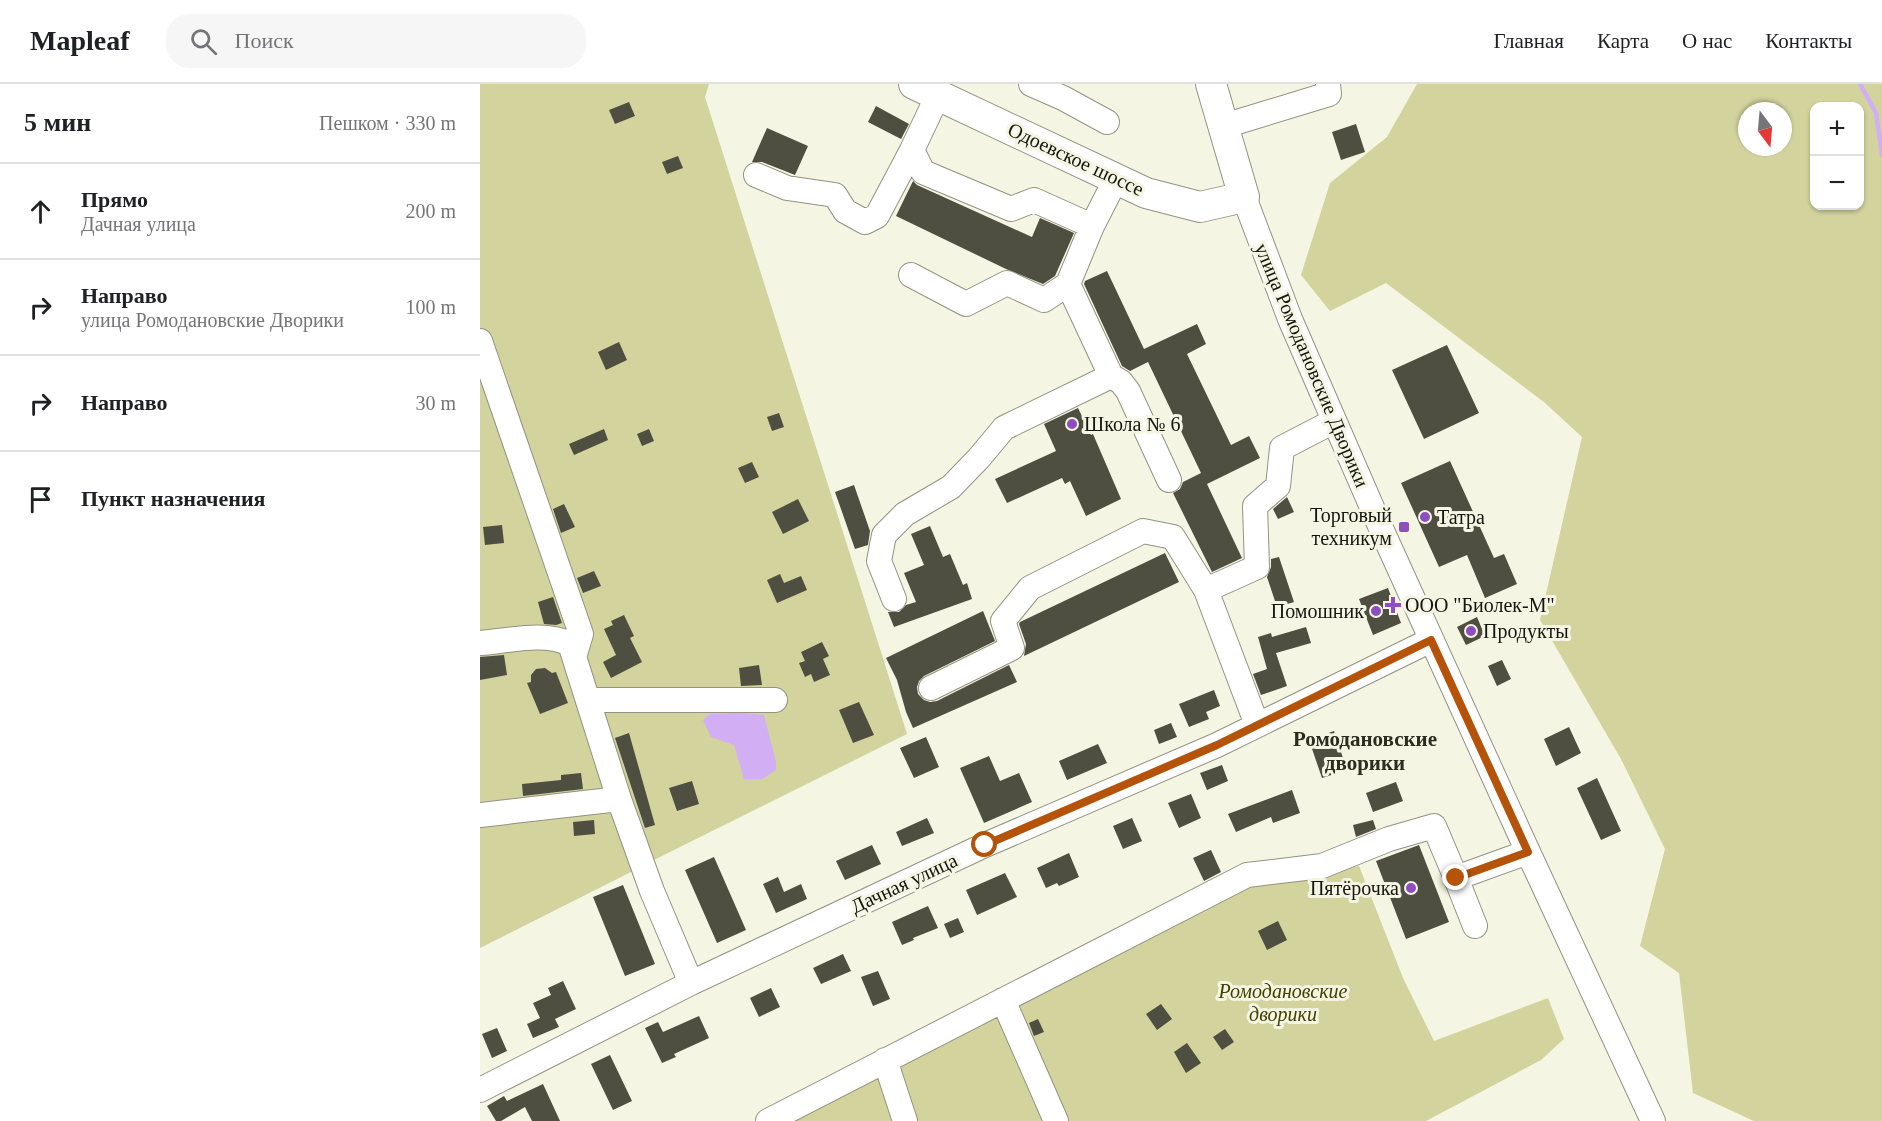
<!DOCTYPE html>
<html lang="ru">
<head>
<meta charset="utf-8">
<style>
  :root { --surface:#fff; --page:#f6f6f6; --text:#202124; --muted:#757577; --line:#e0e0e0 }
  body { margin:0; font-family:Georgia,serif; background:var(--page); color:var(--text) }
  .controls { position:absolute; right:18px; top:18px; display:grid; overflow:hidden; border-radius:12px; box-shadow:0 2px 4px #0004 }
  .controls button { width:54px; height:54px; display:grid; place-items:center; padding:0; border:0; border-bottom:2px solid var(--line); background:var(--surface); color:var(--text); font:30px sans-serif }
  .compass { position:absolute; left:1258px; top:18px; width:54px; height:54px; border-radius:50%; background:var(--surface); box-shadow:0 2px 4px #0004; rotate:164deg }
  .stop { position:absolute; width:18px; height:18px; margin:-14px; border:4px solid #b45309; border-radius:50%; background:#fff }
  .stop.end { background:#b45309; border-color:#fff; box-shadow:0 2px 6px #0008 }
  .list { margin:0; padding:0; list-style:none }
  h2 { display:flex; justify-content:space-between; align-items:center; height:78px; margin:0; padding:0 24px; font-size:26px }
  h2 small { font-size:20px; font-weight:400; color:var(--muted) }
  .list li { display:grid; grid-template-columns:39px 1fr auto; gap:18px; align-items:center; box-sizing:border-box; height:96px; padding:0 24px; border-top:2px solid var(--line) }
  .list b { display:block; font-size:22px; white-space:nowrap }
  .list p { margin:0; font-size:20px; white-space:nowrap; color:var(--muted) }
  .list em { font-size:20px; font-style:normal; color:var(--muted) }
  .icon { flex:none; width:33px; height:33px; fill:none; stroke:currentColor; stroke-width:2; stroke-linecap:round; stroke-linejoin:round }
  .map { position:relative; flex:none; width:1402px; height:1037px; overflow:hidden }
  header { display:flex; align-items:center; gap:36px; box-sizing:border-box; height:84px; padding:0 30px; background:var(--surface); border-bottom:2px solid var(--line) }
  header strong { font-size:28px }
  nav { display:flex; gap:33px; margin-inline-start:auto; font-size:21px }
  .search { width:420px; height:54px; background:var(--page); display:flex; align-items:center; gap:15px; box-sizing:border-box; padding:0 21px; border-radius:24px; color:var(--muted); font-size:22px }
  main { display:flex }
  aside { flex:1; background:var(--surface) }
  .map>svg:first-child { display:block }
  .green { fill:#d2d39d; fill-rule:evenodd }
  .water { fill:#d2aef5 }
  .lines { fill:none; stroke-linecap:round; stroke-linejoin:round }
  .stream { stroke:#d2aef5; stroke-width:4.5 }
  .building { fill:#4f4f41 }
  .minor-casing { stroke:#929382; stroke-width:26 }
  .major-casing { stroke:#929382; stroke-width:32 }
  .minor { stroke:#fff; stroke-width:24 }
  .major { stroke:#fff; stroke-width:30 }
  .route { stroke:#b45309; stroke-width:8 }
  .poi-dot { fill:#8f4dc2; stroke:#f4f5e3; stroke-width:2 }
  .labels { text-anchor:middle; stroke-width:6; stroke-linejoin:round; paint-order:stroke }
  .street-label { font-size:20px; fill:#161610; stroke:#f4f5e3 }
  .poi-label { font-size:20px; fill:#161610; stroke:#f4f5e3; text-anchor:start }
  .park-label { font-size:20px; font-style:italic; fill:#434100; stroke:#f4f5e3 }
  .neighbourhood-label { font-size:21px; font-weight:bold; fill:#2c2c1f; stroke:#f4f5e3 }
</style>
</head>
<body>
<header>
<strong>Mapleaf</strong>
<div class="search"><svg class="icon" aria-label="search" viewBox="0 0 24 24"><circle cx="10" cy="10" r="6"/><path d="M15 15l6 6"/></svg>Поиск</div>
<nav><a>Главная</a><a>Карта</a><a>О нас</a><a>Контакты</a></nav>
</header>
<main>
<aside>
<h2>5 мин<small>Пешком · 330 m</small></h2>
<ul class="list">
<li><svg class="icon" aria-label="ahead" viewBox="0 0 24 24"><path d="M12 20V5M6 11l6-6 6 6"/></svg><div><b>Прямо</b><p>Дачная улица</p></div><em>200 m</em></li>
<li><svg class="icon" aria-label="right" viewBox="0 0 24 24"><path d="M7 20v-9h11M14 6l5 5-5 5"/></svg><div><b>Направо</b><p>улица Ромодановские Дворики</p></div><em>100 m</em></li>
<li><svg class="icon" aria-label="right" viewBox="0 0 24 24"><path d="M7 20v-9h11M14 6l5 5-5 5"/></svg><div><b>Направо</b></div><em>30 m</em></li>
<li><svg class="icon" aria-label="arrive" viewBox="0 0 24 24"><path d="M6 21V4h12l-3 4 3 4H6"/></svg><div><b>Пункт назначения</b></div></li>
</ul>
</aside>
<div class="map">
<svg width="1402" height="1037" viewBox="0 0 1402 1037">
  <rect width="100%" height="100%" fill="#f4f5e3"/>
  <path class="green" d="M0,0H229L225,13L427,650L168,779L95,549L0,553Z
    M937,0H1402V1037H1274L1213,1009L1199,889L1160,862L1185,765L1141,675L1060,536L1102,353L1064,318L906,199L850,227L821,191L850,99L907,53ZM1380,22V122H1334V22ZM1267,27H1303V63H1267Z
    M77,561L153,787L0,864V567Z
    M879,782L923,894L954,957L1068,914L1084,955L1061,976L946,1037H295L784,794Z"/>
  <path class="water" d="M261,629L284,631L296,678V686L282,695H264L254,661L231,653L223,636L230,630Z"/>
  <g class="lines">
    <path class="stream" d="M1380,0L1396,29L1402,71"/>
  </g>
  <path class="building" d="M149,18L155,32L135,40L129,26Z
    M396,22L429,40L421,55L388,38Z
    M876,40L885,68L861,76L852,48Z
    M287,44L328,62L315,91L282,78H272Z
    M198,72L203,84L187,90L182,78Z
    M433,97L437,101L552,153L560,134L594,149L575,192L563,200L526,185L416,132Z
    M627,187L664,265L717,240L726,260L707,270L751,361L769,352L780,374L727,400L762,474L732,488L693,409L700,405L703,398L721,389L668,278L650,287L642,282L604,200L605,197Z
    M139,258L147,276L126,286L118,268Z
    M967,261L999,329L944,355L912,286Z
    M598,324L611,351L613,350L641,415L606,432L590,397L585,400L582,394L527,419L515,395L576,367L564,340Z
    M299,329L304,343L292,347L287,333Z
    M124,345L128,356L94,371L89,360Z
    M169,345L174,357L162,362L157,350Z
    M970,377L1014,474L1024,470L1037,500L1005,514L987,471L959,483L921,399Z
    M272,378L279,393L265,399L258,384Z
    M374,401L390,447L388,461L375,465L355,408Z
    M807,413L814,428L798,435L793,425Z
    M318,415L329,437L303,450L292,428Z
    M84,420L95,443L81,449L73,425Z
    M22,441L24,459L5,461L3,443Z
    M450,442L463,473L470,470L483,501L487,499L492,515L414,543L408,528H419L426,521L436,518L424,489L444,481L431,450Z
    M685,469L699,498L544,572L546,560L539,540L540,538Z
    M799,473L814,518L797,523L787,493L791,483V475Z
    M114,487L121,502L103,509L97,494Z
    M300,490L304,499L321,492L327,506L297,519L287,496Z
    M908,504L921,539L893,551L879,515Z
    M73,513L82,539L76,541L64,540L58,518Z
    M503,527L515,557L444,592L439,597L437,603L438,610L444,616L450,618L457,617L529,581L537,598L433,644L426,628L417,596L406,574Z
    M144,531L154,552L150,554L162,578L131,594L123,578L136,571L124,545L133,541L131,537Z
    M997,533L1005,552L986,561L977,543Z
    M826,543L831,559L796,569L807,602L781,611L773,590L787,585L778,553L791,549L792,553Z
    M342,558L349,572L343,575L350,591L334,598L331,590L325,593L319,579L325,577L321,568Z
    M24,571L27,591L0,596V573Z
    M1022,576L1031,595L1017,602L1008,582Z
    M279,581L282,601L261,602L259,584Z
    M65,584L72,589L76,588L88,619L60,630L47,599L51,598V591L56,585Z
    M734,606L740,622L726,628L729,635L709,643L699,620Z
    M379,618L394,651L373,659L359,626Z
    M691,639L697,653L679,660L674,646Z
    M1089,643L1101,669L1076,682L1064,655Z
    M854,647L867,686L842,694L829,656Z
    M149,649L175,741L165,744L135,654Z
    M446,653L459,683L434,694L420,664Z
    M618,660L627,679L587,696L579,677Z
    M509,672L520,697L539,689L552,718L504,739L480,684Z
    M742,681L748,697L727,706L720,689Z
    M101,689L103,705L43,712L42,700L81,696V691Z
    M1117,694L1141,747L1121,756L1097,704Z
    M212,697L219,720L197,727L189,704Z
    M916,698L923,717L893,728L886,709Z
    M812,706L820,729L793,739L791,733L756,748L748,730Z
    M711,710L721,734L699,744L688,719Z
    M447,734L454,749L422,762L416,748Z
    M652,734L662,757L643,765L633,742Z
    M114,736L115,750L94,752L93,738Z
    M893,736L896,745L876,753L873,741Z
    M392,761L401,780L365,796L356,777Z
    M939,761L969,838L926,855L896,777Z
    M731,766L741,788L724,797L713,774Z
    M589,769L599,793L579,802L577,799L566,804L557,784Z
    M234,773L266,846L237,859L205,786Z
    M525,789L537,813L497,831L486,806Z
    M298,793L304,808L321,800L327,815L296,829L283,800Z
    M143,801L175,880L145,892L113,813Z
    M448,822L458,844L433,854L434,856L422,861L412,838Z
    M478,834L484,848L470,854L464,840Z
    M798,837L807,856L787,866L778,847Z
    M363,870L371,887L341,900L333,884Z
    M398,887L410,915L393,922L381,893Z
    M83,897L96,925L75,935L79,943L53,954L47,940L60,934L53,919L71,911L68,904Z
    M291,904L300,923L279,933L270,914Z
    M681,920L692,935L677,946L666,930Z
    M219,932L229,954L194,970L196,973L182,979L165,944L178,938L183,948Z
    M558,935L564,948L554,952L549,939Z
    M17,944L27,967L12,974L2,950Z
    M745,945L754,958L742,966L733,953Z
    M707,959L721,979L706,989L694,968Z
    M130,971L152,1017L133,1026L111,980Z
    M63,1000L80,1037H52L45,1023L21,1037H16L7,1022L24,1012L27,1017Z"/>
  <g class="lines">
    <g class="minor-casing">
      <path id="minor" d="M551,0L583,14L627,38
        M458,11L432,66L443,88L531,125L554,116L612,142
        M744,42L849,10L848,0
        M276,91L307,104L355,111L365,127L385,138L397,132L432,66
        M636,95L612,142L588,200L631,292L641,298L648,307L689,396
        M764,113L810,235L904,451L1048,768L1173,1037
        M431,191L486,220L527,199L564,216L588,200
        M0,257L101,550L95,570
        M726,506L777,483L775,422L798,402L802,364L854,337
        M414,515L399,477L404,451L425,430L471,403L499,374L524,344L631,292
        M0,559C29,557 64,547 90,560L139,715L172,807L211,899
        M451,604L532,564L523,537L550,504L663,447L693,453L726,506L777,641
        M109,616H295
        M0,731L139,715
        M976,794L995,842
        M523,916L576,1037
        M405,976L425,1037
        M0,1006L211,899L505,761L737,661L951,556
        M288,1037L767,791L842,782L909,755L954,742L976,794L1048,768"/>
    </g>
    <g class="major-casing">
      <path id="major" d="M434,0L666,109L720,123L764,113L731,0"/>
    </g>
    <use href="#minor" class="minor"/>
    <use href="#major" class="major"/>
  </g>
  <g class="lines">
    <path class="route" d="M505,761L737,661L951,556L1048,768L976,794"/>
  </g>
  <g class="poi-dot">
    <circle cx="592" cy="340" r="6"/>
    <circle cx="945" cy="433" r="6"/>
    <rect x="918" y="437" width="12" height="12" rx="3"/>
    <path d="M910 512h6v6h6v6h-6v6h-6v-6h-6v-6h6z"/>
    <circle cx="896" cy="527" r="6"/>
    <circle cx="991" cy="547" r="6"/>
    <circle cx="931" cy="804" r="6"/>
  </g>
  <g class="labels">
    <g class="street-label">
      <text transform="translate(596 75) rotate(25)" y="7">Одоевское шоссе</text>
      <text transform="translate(832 281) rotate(67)" y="7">улица Ромодановские Дворики</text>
      <text transform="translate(424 799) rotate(-25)" y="7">Дачная улица</text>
    </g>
    <g class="poi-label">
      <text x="604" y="347">Школа № 6</text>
      <text x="912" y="438" text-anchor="end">Торговый<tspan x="912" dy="23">техникум</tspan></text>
      <text x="957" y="440">Татра</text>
      <text x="925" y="528">ООО "Биолек-М"</text>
      <text x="884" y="534" text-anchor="end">Помошник</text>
      <text x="1003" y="554">Продукты</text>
      <text x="919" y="811" text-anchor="end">Пятёрочка</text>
    </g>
    <g class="park-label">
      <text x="803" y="914">Ромодановские<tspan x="803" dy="23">дворики</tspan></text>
    </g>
    <g class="neighbourhood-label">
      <text x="885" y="662">Ромодановские<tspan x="885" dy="24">дворики</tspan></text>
    </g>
  </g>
</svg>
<div class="controls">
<button>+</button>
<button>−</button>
</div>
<svg class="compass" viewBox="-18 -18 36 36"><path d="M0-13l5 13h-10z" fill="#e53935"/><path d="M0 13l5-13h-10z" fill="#757577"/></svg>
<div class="stop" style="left:505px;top:761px"></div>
<div class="stop end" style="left:976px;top:794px"></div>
</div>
</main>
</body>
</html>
